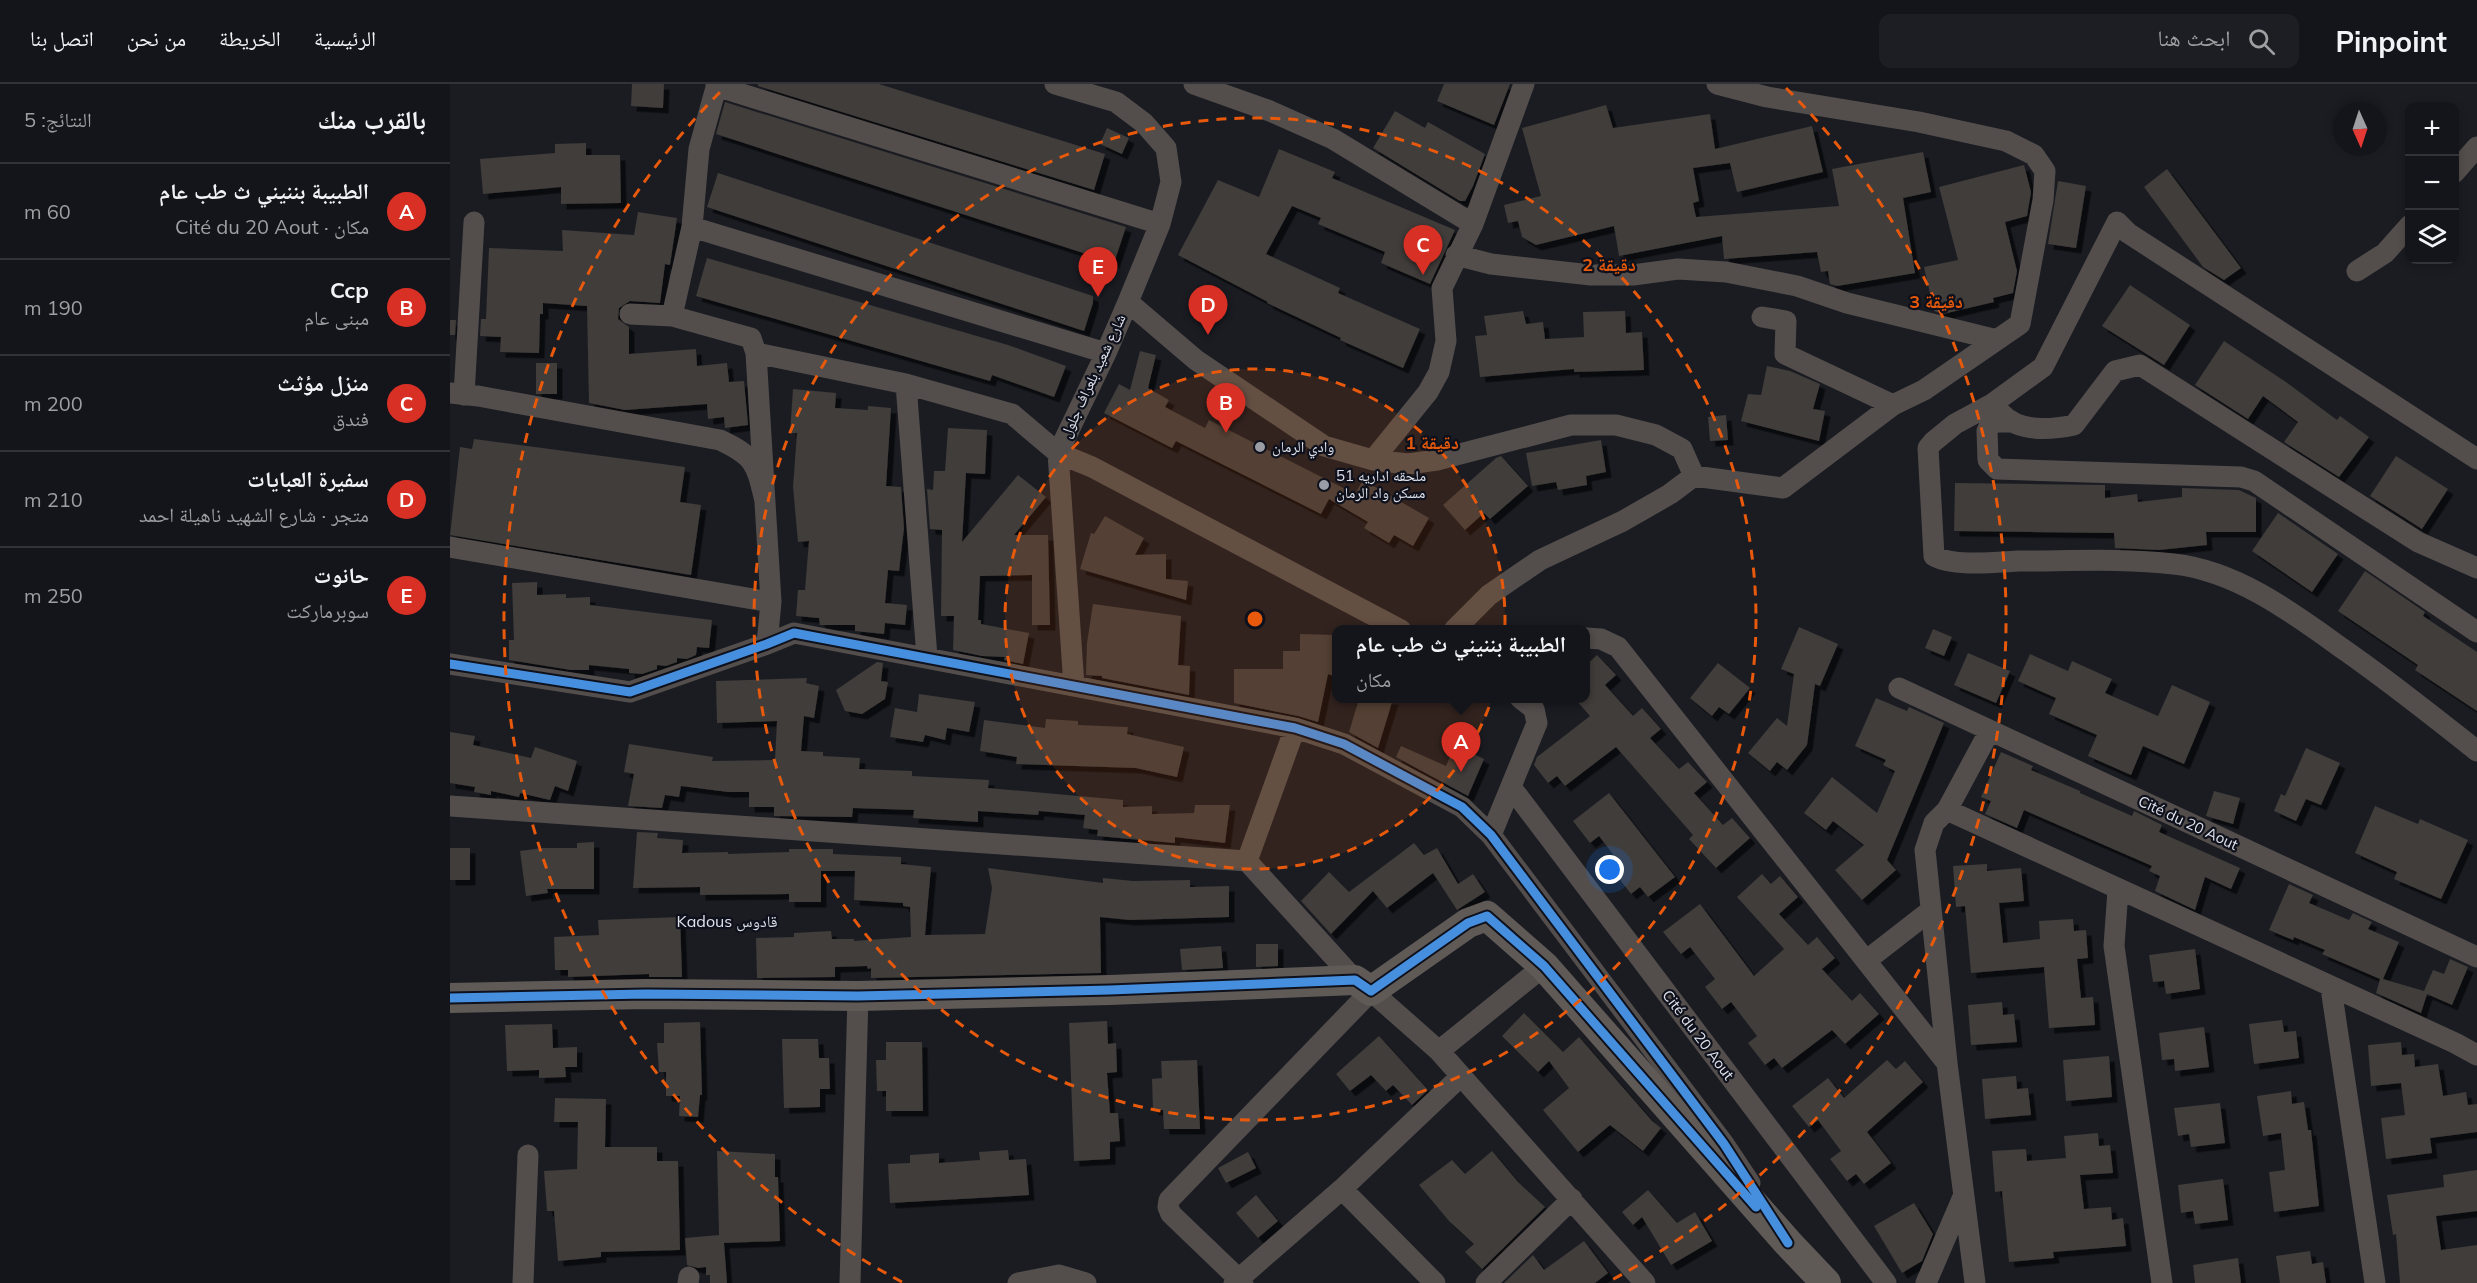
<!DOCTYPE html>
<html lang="ar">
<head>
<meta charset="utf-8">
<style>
  :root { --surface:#14151a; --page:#1d1e23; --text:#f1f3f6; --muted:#9d9fa2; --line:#333439; --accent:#d93025 }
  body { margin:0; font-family:Mulish,"Noto Naskh Arabic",sans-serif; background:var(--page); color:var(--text); direction:rtl }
  .controls { position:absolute; right:18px; top:18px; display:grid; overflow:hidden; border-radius:12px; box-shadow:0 3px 9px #0003 }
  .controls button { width:54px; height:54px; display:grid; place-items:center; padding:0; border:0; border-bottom:2px solid var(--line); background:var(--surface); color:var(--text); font:30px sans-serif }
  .compass { position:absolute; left:1883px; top:18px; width:54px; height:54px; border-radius:50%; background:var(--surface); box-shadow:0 3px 9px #0003; rotate:177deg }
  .you { position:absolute; left:1160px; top:786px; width:21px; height:21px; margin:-15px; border:4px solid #fff; border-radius:50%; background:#1a73e8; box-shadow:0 0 0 9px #1a73e833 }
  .badge { display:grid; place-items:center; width:39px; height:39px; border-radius:50%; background:var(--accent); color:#fff; font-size:20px; font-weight:700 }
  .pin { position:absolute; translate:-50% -50px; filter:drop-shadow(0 2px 3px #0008) }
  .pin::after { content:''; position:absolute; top:32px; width:21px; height:18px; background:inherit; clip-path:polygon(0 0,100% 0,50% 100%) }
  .popup { position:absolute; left:882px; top:541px; width:258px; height:78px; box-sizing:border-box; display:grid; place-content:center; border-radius:12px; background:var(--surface); filter:drop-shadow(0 2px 4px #0005); font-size:20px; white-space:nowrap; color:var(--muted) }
  .popup b { font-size:22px; color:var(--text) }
  .popup::after { content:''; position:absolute; left:50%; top:100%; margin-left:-12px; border:12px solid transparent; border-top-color:var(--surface) }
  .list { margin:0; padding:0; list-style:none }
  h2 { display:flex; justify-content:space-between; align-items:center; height:78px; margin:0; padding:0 24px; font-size:26px }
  h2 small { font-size:20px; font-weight:400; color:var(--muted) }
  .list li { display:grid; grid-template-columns:39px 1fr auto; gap:18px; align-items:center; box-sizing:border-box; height:96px; padding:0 24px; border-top:2px solid var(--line) }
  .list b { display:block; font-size:22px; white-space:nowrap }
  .list p { margin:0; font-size:20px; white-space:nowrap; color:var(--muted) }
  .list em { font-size:20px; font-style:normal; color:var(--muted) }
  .icon { flex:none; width:33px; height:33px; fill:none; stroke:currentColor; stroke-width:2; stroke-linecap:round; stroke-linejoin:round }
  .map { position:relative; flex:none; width:2027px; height:1199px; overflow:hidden; direction:ltr }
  header { display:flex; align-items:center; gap:36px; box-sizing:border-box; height:84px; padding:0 30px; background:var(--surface); border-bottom:2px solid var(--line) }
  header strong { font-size:28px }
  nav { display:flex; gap:33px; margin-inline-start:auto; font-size:21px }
  .search { width:420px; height:54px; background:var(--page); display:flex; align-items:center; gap:15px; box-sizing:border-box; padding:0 21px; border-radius:12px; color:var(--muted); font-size:22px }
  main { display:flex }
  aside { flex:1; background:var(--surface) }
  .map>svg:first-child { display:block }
  .building { fill:#403c3a; filter:url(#shadow) }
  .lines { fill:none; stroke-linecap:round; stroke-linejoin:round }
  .street { stroke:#534e4c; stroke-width:21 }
  .secondary { stroke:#605a57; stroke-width:30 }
  .cycleway-casing { stroke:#0e111c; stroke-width:13 }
  .cycleway { stroke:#468fdf; stroke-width:9 }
  .ring { fill:none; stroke:#e8590c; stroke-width:3; stroke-dasharray:10 8 }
  .poi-dot { fill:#9a9da4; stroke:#0e111c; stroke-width:2 }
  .labels { text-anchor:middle; stroke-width:4.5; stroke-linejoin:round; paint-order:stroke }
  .street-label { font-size:15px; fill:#dfe2ea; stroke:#0e111c }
  .poi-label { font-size:15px; fill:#dfe2ea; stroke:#0e111c; text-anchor:start }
  .neighbourhood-label { font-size:16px; fill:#dfe2ea; stroke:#0e111c }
  .centre { fill:#e8590c; stroke:#0e111c; stroke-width:3 }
  .ring-label { font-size:18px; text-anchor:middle; font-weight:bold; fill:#e8590c; stroke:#0e111c; stroke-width:4.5; stroke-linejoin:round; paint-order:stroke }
</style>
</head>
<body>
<header>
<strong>Pinpoint</strong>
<div class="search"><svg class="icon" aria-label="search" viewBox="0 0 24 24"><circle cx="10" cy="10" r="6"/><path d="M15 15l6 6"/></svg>ابحث هنا</div>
<nav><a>الرئيسية</a><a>الخريطة</a><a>من نحن</a><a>اتصل بنا</a></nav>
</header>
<main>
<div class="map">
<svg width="2027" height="1199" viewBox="0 0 2027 1199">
  <defs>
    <filter id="shadow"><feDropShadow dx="5.5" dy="5.5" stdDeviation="0" flood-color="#0009"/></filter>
  </defs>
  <rect width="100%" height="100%" fill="#1a1c22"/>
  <path class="building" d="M182,0H214L213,24L181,22Z
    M308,0H429L655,70L644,106L308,2Z
    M994,0H1060L1044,41L987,17Z
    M275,18L676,143L664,179L266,50Z
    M1156,21L1163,44L1260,30L1265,65L1362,42L1373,88L1287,108L1280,79L1243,84L1249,117L1243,119L1246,133L1389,122L1382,85L1473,68L1481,108L1453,114L1465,189L1387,202L1380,200L1378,187L1371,188L1367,168L1274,175L1272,152L1169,172L1164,142L1086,161L1072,153L1068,137L1058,139L1054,121L1091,112L1072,44Z
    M945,27L975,44L978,38L1035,70L1023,102L1015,117H1010L923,64Z
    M657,44L679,54L672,70L650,60Z
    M136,59V71H170L171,119L111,120V103L33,110L30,75L105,69V60Z
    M829,65L885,88L882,94L1005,146L980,200L931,179L935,168L868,140L871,134L842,122L816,170L890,204L888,209L970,245L953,284L890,256L891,254L817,219L818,218L728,171L768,96L809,113Z
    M1574,81L1581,108L1577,132L1555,138L1567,187L1563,209L1543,214L1544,218L1493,230L1484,227L1474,183L1508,176L1489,103Z
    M1717,85L1791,184L1774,196L1753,183L1694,103Z
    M268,89L643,212V219L634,247L257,123Z
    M1608,97L1636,102L1626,164L1598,160Z
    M188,128L227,134L220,181L215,180L210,219L180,217L169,224L168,235L179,243V270L246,265L247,282L277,279L279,298L294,297L298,341L275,344L274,333L258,335L257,320L175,326L139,319L137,222L93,219V230H90L89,269L50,268L51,253L30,252L31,235H36L39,164L113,167L112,146L184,151Z
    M257,174L558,261L616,282L604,313L542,291L540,297L246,212Z
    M1680,201L1740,241L1714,281L1652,242Z
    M1073,227L1076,240L1093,238L1095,255L1134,253L1133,228L1175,227L1176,249L1192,248L1194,286L1124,288V285L1030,293L1025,252L1037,251L1034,232Z
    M0,236H6L5,251H0Z
    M1774,257L1836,298L1887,336L1890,332L1919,353L1889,393L1834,358L1848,338L1813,312L1798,335L1745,301Z
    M690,267L706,271L698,304L719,316L715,323L755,344L759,336L905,410L913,396L979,434L963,462L944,451L939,459L914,444L918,438L879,415L871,430L726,357L722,364L654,329L669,300L680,306Z
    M86,279H107V310H86Z
    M1317,282L1340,287L1370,300L1363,325L1375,327L1369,357L1291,337L1298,310L1311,311Z
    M343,305L386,309L385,324L418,326V322L441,324L436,402L451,403L454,444L449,487L438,486L435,519L457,521L455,541L435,539L434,550L405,547V541H370L369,534L346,532L348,506H355L359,457L348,458L343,403L347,349H340Z
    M1276,331L1278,356L1260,357L1258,333Z
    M498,344L537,346L535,390L516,389L512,458L568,391L596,413L564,451H598L600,541H582V491L530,492L528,536H531V540L579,549L573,580L554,576L555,573L532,572L503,566L504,532H491L492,446L480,445L477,405L483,406L484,387H495Z
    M24,355L235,383L230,418L251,421L241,491L0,451L10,363L22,365Z
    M1151,356L1156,388L1136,392L1137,401L1108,406L1106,398L1082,402L1076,369Z
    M1051,372L1078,402L1040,435L1034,429L1015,446L993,421L1046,374Z
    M1946,372L1998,405L1972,445L1920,412Z
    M1505,399L1655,401V414L1687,410L1688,418L1732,413V404L1789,406L1806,414V448H1756L1757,461L1709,466L1665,464L1664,449L1504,447Z
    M1828,429L1888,470L1862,508L1802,467Z
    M655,432L694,454L685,471L716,470V495L738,497L736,516L630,485L641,449L644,450Z
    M1915,487L1975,528L1973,532L2027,568V627L1965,586L1968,581L1888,527Z
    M87,498V511L116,510V514L140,513V521L262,536L259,564L247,563L246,571L237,575L227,574V578L216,582L207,581V585L192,590L179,589V585L139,581V586H121L59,576V556H64L62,499Z
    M643,520L731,532L728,581L740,582L739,611L652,594V592L636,591L637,559Z
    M1349,543L1388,560L1370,602L1365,600L1357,661L1337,686L1327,678L1320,687L1298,669L1327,634L1337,642L1344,590L1331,585Z
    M1483,545L1502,553L1494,572L1475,564Z
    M850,550L885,551L886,593L878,590L868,638L848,632L784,619V585H833V567H850Z
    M1518,569L1560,587L1546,619L1504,601Z
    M1580,570L1618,587L1622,577L1662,595L1655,609L1708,632L1722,601L1760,618L1734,680L1693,662L1681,691L1638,672L1647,651L1599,630L1606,614L1568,597Z
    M1147,571L1166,591L1155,601L1183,632L1192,624L1211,645L1200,654L1229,685L1238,678L1257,698L1244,709L1273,741L1282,734L1300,754L1266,784L1239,755L1243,751L1166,663L1115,702L1107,692L1098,699L1084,681L1087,673L1140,632L1125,615H1136V581Z
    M427,578L433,579L431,597L438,598L435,615L412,630L395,627L386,606Z
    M1268,579L1300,604L1279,630L1269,623L1262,632L1240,614Z
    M357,594L356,599L369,602L364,634L354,632L351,667L373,668V672L410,674L409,685L462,687V692L539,696L538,704L673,716V723L702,722V730L744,729L745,721H780L775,759L725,753V759L647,752L648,746L633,744L635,731L589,727L588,731L528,727V738L463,734L464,726L403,724L402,733L324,732V723H299V708H278L231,702L229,713L215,711L212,724L178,722L184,690L174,688L179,660L263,673L262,677L325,676L327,637L267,639L266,597Z
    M469,610L525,618L519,648L497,644L495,656L475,651L473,658L440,653L445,624L467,628Z
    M1426,614L1457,627L1459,623L1494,639L1437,776L1446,786L1412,816L1385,786L1414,761L1383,737L1376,746L1354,729L1382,693L1427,729L1445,687L1433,681L1436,676L1405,662Z
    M909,615H943L928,664L899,648Z
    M596,635L628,637V641L678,643L677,650L734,663L727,693L686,684L566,680L567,673L530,667L534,636L595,644Z
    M0,648L25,652L23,661L81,674L85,663L127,677L118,707L105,702L100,716L70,709L69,713L41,707V711L24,708L25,703L0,699Z
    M1005,661L1034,675L1018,712L946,673L951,662L996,682Z
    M1856,664L1890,679L1871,721L1856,715L1846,737L1824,727L1831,710L1835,712Z
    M1551,668L1583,682L1581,686L1630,707V709L1682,732L1684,727L1712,741L1709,748L1790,784L1781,805L1755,793L1745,826L1705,807L1710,792L1699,787L1702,782L1574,726L1567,744L1535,730L1541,717L1531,713Z
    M1764,707L1790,714L1783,740L1756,732Z
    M1159,709L1225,793L1198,813L1190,803L1181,810L1164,788L1172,782L1149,752L1140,759L1123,737Z
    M1925,722L1968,740L1970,735L2018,756L1991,815L1944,795L1947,788L1905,769Z
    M187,748L208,749L207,754L233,756L232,769L278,768V770L339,768V765H383V770L451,773V780L481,783L475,851L535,850L542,804L538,784L653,799V794L683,797L740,796V803L779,802V833L680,836L650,833L651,889L421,894V884L418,885L417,882L385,883V893L307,894L306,854L344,853V849L381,847L382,855H404V857L461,853L460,823L453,822V819L404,816L405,787H371V818H339V810L250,811V803L183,804Z
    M144,758V805H97L98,809L76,812L70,767L92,764H127V759Z
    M964,759L974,771L987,764L1008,800L1023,790L1035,808L1007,826L983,789L937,824L923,807L881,850L851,817L879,788L899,808Z
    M0,764H20V796H0Z
    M1537,780V787L1571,784L1574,817L1549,819L1553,859L1590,855L1589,837L1623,835L1624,847L1636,846L1638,874L1627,875L1631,914L1643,913L1645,941L1599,944L1594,883L1521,889L1515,822L1506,823L1503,782Z
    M1312,790L1321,800L1330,792L1348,813L1329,830L1358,861L1367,853L1385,874L1372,885L1402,917L1410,909L1429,930L1395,960L1382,946L1332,984L1324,974L1315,981L1298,959L1307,952L1281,918L1272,925L1255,903L1265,895L1240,863L1231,870L1213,848L1250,820L1304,892L1334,865L1287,813Z
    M1839,800L1863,811L1859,819L1899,836L1903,829L1922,838L1918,845L1949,858L1933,895L1974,907L1983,886L1994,890L2000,875L2018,883L2002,921L1977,910L1971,929L1926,909L1930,895L1872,870L1875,866L1844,853L1843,856L1819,846Z
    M230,833L232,893H199V890L118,893V886H105L104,853L149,851L148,836Z
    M806,860H828V882L806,883Z
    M771,862L773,884L732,886L730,865Z
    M1745,865L1750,905L1716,910L1714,897L1703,898L1699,871Z
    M1552,918L1553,931L1564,930L1567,958L1521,961L1518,921Z
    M1074,929L1113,968L1129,953L1202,1037L1211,1044L1193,1067L1160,1041L1128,1068L1093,1026L1119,1004L1099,977L1088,988L1052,952Z
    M1832,936L1834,948L1846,947L1849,974L1804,980L1799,940Z
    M657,937L658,960L666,959L667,988L657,989L660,1029H668L670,1057L660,1058V1075L624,1077L619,939Z
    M250,938L252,1011H250L248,1033L229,1032L230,1012H216V988H209L207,959H214V939Z
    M102,940L103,964L127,963V983H115L116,993L89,994V986L57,987L55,941Z
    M1754,943L1759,983L1725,987L1724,975L1712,976L1709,949Z
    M929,952L978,1006L962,1021L943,1001L936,1007L921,991L900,1007L886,990Z
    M332,955H368L369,974H379L380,1005H370V1023L334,1024Z
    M436,958H472L473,1027H436V1007H427L426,976H436Z
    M1951,958L1952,971L1964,970L1965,983L1988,980L1993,1012L2016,1008L2018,1021L2027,1020V1048L1980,1054L1982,1069L1936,1075L1931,1034L1955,1031L1951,999L1921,1002L1918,961Z
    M1659,972L1662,1013L1616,1017L1613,976Z
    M747,976L750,1045H714L713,1026H703L702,995L712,994L711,977Z
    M1437,976L1446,985L1455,977L1473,998L1417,1048L1441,1079L1414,1100L1406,1090L1397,1097L1380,1075L1391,1067L1368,1036L1359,1043L1342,1022L1378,994L1394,1014Z
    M1566,992L1567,1005L1578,1004L1581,1031L1535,1035L1532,995Z
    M1841,1007L1842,1020L1854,1018L1858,1046H1861L1869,1122L1824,1128L1819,1088L1835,1086L1831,1049L1813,1052L1807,1012Z
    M105,1014L156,1015L155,1063H207V1077H228L230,1166L151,1168V1173L108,1177L104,1127H97L94,1087L127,1085L128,1038H104Z
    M1770,1019L1775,1059L1741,1063L1739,1050L1728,1052L1724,1024Z
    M1648,1049L1649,1062L1660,1061L1663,1089L1630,1091L1634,1125L1661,1123L1662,1136L1673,1134L1676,1162L1603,1168L1604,1174L1559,1178L1552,1107L1545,1108L1542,1067L1576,1065L1577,1077L1616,1074L1614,1052Z
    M558,1066L559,1076L576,1075L579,1111L440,1119L438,1080L460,1079V1071L489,1069V1079L530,1076L529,1068Z
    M267,1067L325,1070V1093H328L330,1157L274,1159L277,1199H260V1191H256V1183L248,1184L237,1181L235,1154L269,1151Z
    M1042,1067L1068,1098L1095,1123L1032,1185L1015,1168L1024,1160L999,1137L969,1101L1002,1076L1015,1090Z
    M798,1068L806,1084L776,1099L768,1084Z
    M2027,1086V1127L1986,1132L1991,1166L2027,1161V1199H1950L1946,1150L1943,1151L1937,1111L1994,1103L1993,1091Z
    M1773,1095L1778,1136L1745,1140L1743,1127L1731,1129L1728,1101Z
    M1198,1106L1227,1139L1245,1128L1262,1157L1221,1181L1192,1133L1183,1141L1172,1128Z
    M806,1111L828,1137L808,1154L786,1129Z
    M1464,1119L1483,1150L1472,1177L1452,1189L1424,1142Z
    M1134,1157L1158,1189L1145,1199H1054L1083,1171L1094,1186Z
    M1860,1167L1862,1180L1873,1178L1876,1199H1830L1826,1172Z
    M1788,1174L1791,1199H1745L1743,1181Z"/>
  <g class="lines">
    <path class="street" d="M605,0L666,18L694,39L716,64L721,98L710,140L678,218L656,269L608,369L624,602
      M744,0L820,27L883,55L1023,140
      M1267,0L1317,13L1469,38L1556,57L1584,71L1595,87L1593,116L1570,240L1474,306L1443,321
      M266,2L710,140
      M2004,89L2027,63
      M242,143L656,269
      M1006,171L1041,180L1141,191H1183L1228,185L1276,188L1347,202L1397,219L1547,256
      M1907,187L1935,169L1960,141
      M678,218L746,276L874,362L923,376L958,380L987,376L1121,341H1166L1206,351L1232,365L1244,392L1220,410L1173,437L1090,476L1039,511L1004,546
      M180,230L222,232L301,254L306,269L456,300L562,330L608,369L642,383L951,546
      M222,232L242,143L249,65L267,0
      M306,269L321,518L317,560
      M456,300L477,573
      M0,309L28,312L270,356C306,373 306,380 315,417
      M14,311L24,138
      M1551,329C1568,348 1600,346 1624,341L1665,287L1690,281L1968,458L2027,484
      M1559,338H1546L1540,341L1537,347L1538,376L1547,385L1791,393L1804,397L2027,548
      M2027,375L1678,149L1667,138L1593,283L1542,320L1505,340L1483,358L1478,364L1484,472C1503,483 1547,478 1569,477C1620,477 1673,474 1724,480C1787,487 1843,529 1893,565C1939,597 1983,632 2027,667
      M923,376L978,308L989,288L996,257L992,204L1023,140L1074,0
      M1244,392L1333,404L1443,321L1335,270L1336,237L1312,233
      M0,463L321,518
      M1136,554L1151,555L1168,563L1496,978
      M0,580L180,608L317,560L344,549L845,644L894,660L1012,723L1041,751L1274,1060L1300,1099
      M1449,604L2027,873
      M1061,703L1436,1199
      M0,722L797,777L905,896
      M1497,726L1539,648
      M1041,751L1087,639L1084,625L1070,614
      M797,777L845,644
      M1668,806L1664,862L1712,1199
      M1417,876L1480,827
      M1881,904L1925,1199
      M989,967L1094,882
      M892,1105L985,1199
      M73,1199L78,1071
      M238,1199L239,1193
      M400,1199L408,912
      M568,1199L609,1191L636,1199
      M784,1199L892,1105L1010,993
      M793,1199L721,1130L718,1123L719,1116L921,907L989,967L1195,1199
      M1036,1199L1122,1115
      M1476,1199L1513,1113
      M1525,1199L1497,979L1475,766L1484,739L1497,726L2005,959L2027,971"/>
    <path class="secondary" d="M0,914L196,910L408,912L660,906L905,896L921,907L1018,839L1037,832L1094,882L1338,1159L1376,1199"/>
    <g class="cycleway-casing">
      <path id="cycleway" d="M0,580L180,608L317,560L344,549L845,644L894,660L1012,723L1041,751L1274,1060L1338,1159
        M0,914L196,910L408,912L660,906L905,896L921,907L1018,839L1037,832L1094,882L1306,1123"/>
    </g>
    <use href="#cycleway" class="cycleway"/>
  </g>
  <circle cx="805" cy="535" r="250" fill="#e8590c" fill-opacity=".12"/>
  <g class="ring">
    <circle cx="805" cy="535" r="250"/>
    <circle cx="805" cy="535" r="501"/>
    <path d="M452 1198A751 751 0 0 1 274 4M1336 4A751 751 0 0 1 1158 1198"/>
  </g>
  <g class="poi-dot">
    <circle cx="810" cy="363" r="6"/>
    <circle cx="874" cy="401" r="6"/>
  </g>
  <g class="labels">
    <g class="street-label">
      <text transform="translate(643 292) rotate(-65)" y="5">شارع شعيد بلعراف جلول</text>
      <text transform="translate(1738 739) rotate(25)" y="5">Cité du 20 Aout</text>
      <text transform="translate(1248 951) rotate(53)" y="5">Cité du 20 Aout</text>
    </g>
    <g class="poi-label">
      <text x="822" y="368">وادي الرمان</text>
      <text x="886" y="397">ملحقه اداريه 51<tspan x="886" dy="17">مسكن واد الرمان</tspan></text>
    </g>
    <g class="neighbourhood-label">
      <text x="277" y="843">Kadous قادوس</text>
    </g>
  </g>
  <circle cx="805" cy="535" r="9" class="centre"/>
  <g class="ring-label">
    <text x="1159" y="187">2 دقيقة</text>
    <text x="1486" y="224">3 دقيقة</text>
    <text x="982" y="365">1 دقيقة</text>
  </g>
</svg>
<div class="controls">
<button>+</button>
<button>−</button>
<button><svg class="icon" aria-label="layers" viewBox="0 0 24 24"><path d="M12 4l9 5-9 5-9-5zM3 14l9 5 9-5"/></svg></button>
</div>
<svg class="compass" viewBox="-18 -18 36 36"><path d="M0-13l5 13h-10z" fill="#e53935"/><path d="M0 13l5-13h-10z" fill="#9d9fa2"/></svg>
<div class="you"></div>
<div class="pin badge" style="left:1011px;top:688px">A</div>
<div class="popup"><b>الطبيبة بننيني ث طب عام</b>مكان</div>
<div class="pin badge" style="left:776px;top:349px">B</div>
<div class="pin badge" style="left:973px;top:191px">C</div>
<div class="pin badge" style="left:758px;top:251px">D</div>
<div class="pin badge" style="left:648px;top:213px">E</div>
</div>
<aside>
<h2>بالقرب منك<small>النتائج: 5</small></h2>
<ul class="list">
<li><span class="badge">A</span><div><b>الطبيبة بننيني ث طب عام</b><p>مكان · Cité du 20 Aout</p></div><em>60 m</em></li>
<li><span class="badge">B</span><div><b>Ccp</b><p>مبنى عام</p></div><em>190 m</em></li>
<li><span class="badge">C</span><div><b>منزل مؤثث</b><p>فندق</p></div><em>200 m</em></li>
<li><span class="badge">D</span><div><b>سفيرة العبايات</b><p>متجر · شارع الشهيد ناهيلة احمد</p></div><em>210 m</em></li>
<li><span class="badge">E</span><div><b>حانوت</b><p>سوبرماركت</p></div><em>250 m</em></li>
</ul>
</aside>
</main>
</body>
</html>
